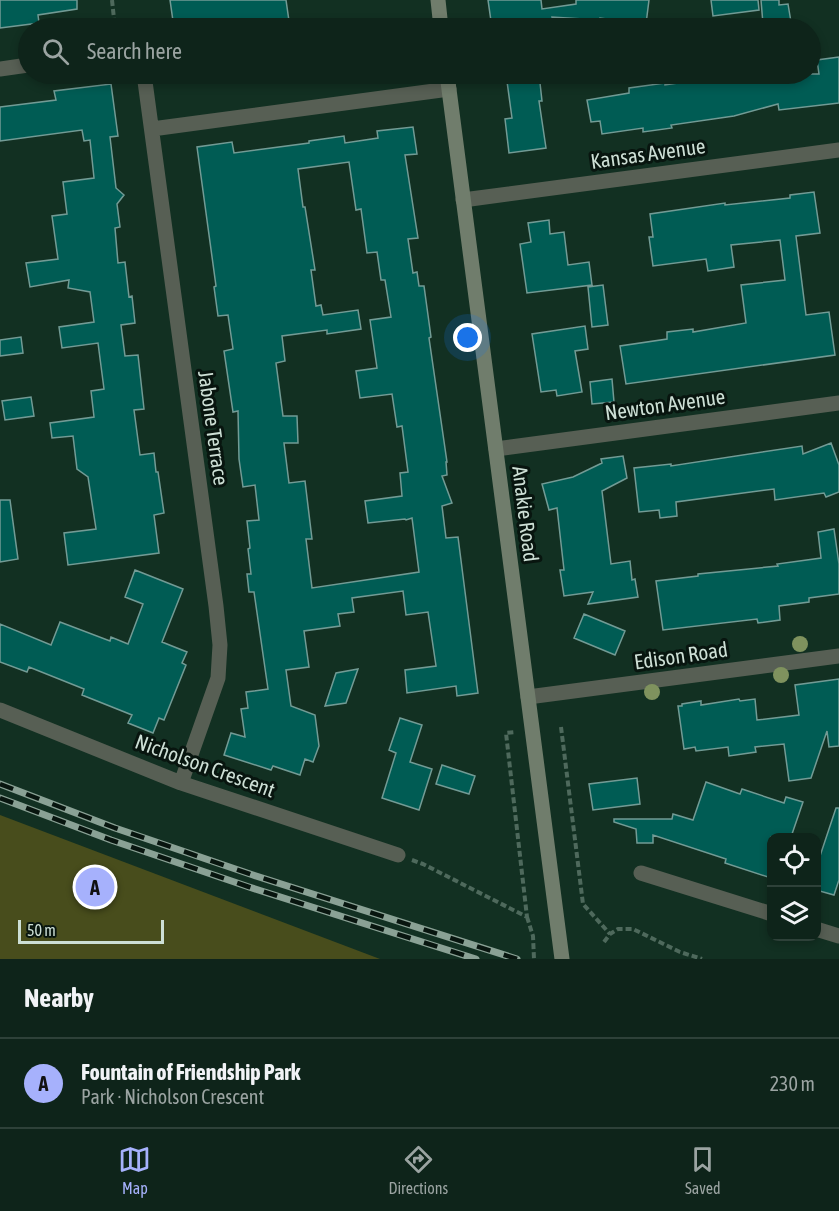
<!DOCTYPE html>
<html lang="en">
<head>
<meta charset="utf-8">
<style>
  :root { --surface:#0e241a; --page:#1c3027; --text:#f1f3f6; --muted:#9ba4a2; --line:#2e4139; --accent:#a6b1fc }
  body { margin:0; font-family:"Asap Condensed",sans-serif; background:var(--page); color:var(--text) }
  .controls { position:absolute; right:18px; bottom:18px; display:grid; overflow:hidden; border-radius:12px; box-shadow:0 3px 9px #0003 }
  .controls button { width:54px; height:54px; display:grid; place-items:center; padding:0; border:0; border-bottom:2px solid var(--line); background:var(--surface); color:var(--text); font:30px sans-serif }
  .scale { position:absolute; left:18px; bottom:15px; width:146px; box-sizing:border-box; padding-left:6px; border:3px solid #cddfd5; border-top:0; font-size:16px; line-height:21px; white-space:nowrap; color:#cddfd5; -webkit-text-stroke:4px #08150f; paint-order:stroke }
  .you { position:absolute; left:468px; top:338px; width:21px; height:21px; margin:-15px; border:4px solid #fff; border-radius:50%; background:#1a73e8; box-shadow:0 0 0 9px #1a73e833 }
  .badge { display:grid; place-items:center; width:39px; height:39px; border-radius:50%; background:var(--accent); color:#111; font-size:20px; font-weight:700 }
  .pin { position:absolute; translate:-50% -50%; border:3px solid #fff; box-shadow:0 2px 6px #0006 }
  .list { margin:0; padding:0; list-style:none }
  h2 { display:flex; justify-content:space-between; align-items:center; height:78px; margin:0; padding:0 24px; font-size:26px }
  h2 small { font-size:20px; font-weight:400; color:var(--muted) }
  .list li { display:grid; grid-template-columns:39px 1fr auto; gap:18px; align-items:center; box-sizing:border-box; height:90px; padding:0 24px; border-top:2px solid var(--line) }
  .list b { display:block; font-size:22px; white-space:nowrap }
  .list p { margin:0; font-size:20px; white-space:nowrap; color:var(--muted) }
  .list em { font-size:20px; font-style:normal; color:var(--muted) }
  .icon { flex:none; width:33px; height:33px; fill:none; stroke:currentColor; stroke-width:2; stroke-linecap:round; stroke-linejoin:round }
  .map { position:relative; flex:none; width:839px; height:959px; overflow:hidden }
  .search { position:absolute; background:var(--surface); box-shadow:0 3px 9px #0003; left:18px; right:18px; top:18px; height:66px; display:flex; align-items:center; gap:15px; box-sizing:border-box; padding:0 21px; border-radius:33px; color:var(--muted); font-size:22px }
  .sheet { height:168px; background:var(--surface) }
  nav { display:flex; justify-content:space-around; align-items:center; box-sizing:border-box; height:84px; border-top:2px solid var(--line); background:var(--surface); font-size:16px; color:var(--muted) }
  nav a { display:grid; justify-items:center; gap:3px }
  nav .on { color:var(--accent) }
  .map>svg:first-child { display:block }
  .green { fill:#484d1c }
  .building { fill:#005c54; stroke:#729b95; stroke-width:1.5; fill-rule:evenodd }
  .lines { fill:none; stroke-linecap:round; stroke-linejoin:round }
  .path { stroke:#4e695c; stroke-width:4; stroke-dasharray:6 3; stroke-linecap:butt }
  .minor { stroke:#575f54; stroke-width:15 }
  .secondary { stroke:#707d6c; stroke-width:15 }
  .rail-casing { stroke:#8aa195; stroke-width:7 }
  .rail { stroke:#08150f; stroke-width:4.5; stroke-dasharray:14; stroke-linecap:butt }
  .tree { fill:#7f925e }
  .labels { text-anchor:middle; stroke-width:6; stroke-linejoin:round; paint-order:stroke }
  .street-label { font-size:21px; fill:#cddfd5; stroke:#08150f }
</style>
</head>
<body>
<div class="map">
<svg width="839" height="959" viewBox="0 0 839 959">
  <rect width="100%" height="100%" fill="#123022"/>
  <path class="green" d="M0,815L380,959H0Z"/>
  <path class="building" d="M0,0H77V9L38,15L39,23L0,28Z
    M170,0H286L290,28H174Z
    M488,0H541L542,9L576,4V0H649L646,24L600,18V20L552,17L554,28H492Z
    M711,0H758L759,10L713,16Z
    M761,0H779V5L788,4L791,22L773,24V22L763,24Z
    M839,57V103L779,110L778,104L734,116L671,125L672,128L643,132V128L602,134L600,121L591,122L587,100L629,93V88L665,83V85L720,77L719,74H747L748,77L770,74H819L817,60Z
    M506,74H539L542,101H539L546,148L509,153L505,119L512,118Z
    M111,84L118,136L110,137L116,188L124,195L117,204L120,227L115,228L118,263L125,262L129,297L132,296L135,323L121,325L125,356L138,355L144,409L134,410L140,455L154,453L156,472H158L164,513L154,515L159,553L68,565L64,533L96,529L88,477L77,469L73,436L52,438L50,423L94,417L91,391L104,389L98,343L62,348L59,327L94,322L90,292L68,288L69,280L30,287L26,263L58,259L52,216L67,214L63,182L94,178L90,140L84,141L82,130L0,141V107L56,100L54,91Z
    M413,127L417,154L405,155L418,238L408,239L413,273L417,272L419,286H424L431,337L429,338L447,462H446L447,475L442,476L452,503L442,506L446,538L458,537L478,693L457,696L456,686L407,693L405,670L436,666L428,612L406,615L403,591L352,598L354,612L338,614L340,626L304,631L309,667L286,670L291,706L315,715L319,746L313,762L305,759L300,775L273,766L271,770L224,755L231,733L245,737L241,709L248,708L246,692L268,689L254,592H249L247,574H251L248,549L250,548L247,521L259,520L255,485L243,487L239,459L238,411L233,412L224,351L233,349L228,315L218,316L214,287L216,286L197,147L232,142L234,153L309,143V141L344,136L345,143L378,138L377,131ZM349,162L356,210L361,209L367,253L377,252L381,280H385L391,317L370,320L377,368L356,371L360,398L392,394L397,427L402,426L408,472L400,473L402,496L365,501L368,523L405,519L406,520L412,518L419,572L312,588L306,539H312L305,481L289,483L284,443H298L297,416H283L276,363L285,361L282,336L327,330V334L361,329L358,310L323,315L321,305L316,306L311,270H315L305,207H303L298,169Z
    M814,192L820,233L796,236L806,315L829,312L835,355L626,384L620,346L667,339V332L693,329V332L746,323L741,285L785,280L780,240L731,245L734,267L708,271L706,259L653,266L649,237H653L650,214L725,203V205L790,198V195Z
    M549,220L550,234L564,232L568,265L589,262L592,285L527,293L520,244L531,242L528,223Z
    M603,285L608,325L592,327L588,287Z
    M585,326L588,349L575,351L582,392L557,396L556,390L541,392L532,334Z
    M21,337L23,353L0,356V340Z
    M612,379L614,402L592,404L590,382Z
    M31,397L34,416L5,420L2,401Z
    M831,443L839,465V492L826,497L824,493L775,500L774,489L676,502L677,516L660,518L659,510L639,512L634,468L671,464V466L802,446L803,454Z
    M623,456L627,478L602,491L611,564L630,561L632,580L635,579L638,597L588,604L593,592L564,596L560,570H564L557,508L549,510L542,484L573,477L602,463L601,459Z
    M0,500H10L18,559L0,562Z
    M834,529L839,564V594L809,598V602L779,606L780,620L758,623L757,619L663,630L656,581L698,576V574L778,566L777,564L821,558L818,532Z
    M135,570L183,589L162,642L187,652L182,663L186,665L164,720L159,718L153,733L128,723L132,715L82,695L84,689L29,667L27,672L0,662V624L51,645L60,622L110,641L111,637L128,644L143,604L125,597Z
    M584,614L625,631L615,655L574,638Z
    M358,669L346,703L325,706L336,673Z
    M839,679V746L829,747L827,731L811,778L789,781L784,744L755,747L756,752L729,756L728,747L696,751L695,747L684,749L678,706H682V704L701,701V705L739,699L740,701L755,699L757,720L799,715L795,685Z
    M400,718L422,725L410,762L432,769L419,810L382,798L396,753L389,750Z
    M442,765L475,776L469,794L436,784Z
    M637,778L640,804L593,810L589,784Z
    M706,782L740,794L742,789L784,803L786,797L803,802L791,837H771V878L725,863L726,859L653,835V843H637L636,829L614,822V819H672L673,814L693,820Z
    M836,808H839V880L834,895L816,890V868Z"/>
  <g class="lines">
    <path class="path" d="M112,0L115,28
      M561,727L583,904L610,934
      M412,860L423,864L527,917L506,733L516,732
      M527,917L533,936L534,959
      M604,942L610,934L618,929H633L680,952L702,959"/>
    <path class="minor" d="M0,69L28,65
      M144,74L216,606L220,645L218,678L181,783
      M152,129L449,89
      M463,200L839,150
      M496,449L839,403
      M528,697L839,656
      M0,710L181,783L398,855
      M641,873L772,914
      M816,929L839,936"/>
    <path class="secondary" d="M438,0L441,28
      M447,74L562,959"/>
    <g class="rail-casing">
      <path id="rail" d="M0,784L115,828L253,875L517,959
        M0,798L111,840L249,887L476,959"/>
    </g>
    <use href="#rail" class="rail"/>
  </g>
  <g class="tree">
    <circle cx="800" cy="644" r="8"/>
    <circle cx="781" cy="675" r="8"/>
    <circle cx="652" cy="692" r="8"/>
  </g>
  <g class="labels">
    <g class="street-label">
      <text transform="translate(648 154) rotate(-8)" y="7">Kansas Avenue</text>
      <text transform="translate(665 405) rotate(-8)" y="7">Newton Avenue</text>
      <text transform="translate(213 428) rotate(82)" y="7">Jabone Terrace</text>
      <text transform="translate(525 514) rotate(83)" y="7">Anakie Road</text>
      <text transform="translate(681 656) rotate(-8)" y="7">Edison Road</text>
      <text transform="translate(205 766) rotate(20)" y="7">Nicholson Crescent</text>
    </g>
  </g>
</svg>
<div class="controls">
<button><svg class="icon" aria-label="locate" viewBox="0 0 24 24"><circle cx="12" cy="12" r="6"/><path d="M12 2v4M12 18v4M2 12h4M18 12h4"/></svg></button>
<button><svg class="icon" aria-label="layers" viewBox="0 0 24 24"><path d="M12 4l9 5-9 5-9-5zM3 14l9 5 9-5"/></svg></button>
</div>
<div class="scale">50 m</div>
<div class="you"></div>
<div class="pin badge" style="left:95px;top:887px">A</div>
<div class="search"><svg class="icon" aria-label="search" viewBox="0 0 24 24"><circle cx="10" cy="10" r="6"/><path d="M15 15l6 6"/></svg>Search here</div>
</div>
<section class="sheet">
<h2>Nearby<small></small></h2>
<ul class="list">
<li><span class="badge">A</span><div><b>Fountain of Friendship Park</b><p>Park · Nicholson Crescent</p></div><em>230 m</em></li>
</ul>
</section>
<nav>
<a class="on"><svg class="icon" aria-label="map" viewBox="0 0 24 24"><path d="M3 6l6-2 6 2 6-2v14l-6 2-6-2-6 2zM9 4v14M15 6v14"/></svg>Map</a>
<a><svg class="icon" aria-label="directions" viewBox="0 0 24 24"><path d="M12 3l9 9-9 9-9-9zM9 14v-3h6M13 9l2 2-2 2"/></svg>Directions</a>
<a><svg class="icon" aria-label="saved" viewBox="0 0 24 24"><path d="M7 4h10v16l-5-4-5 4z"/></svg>Saved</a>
</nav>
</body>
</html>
